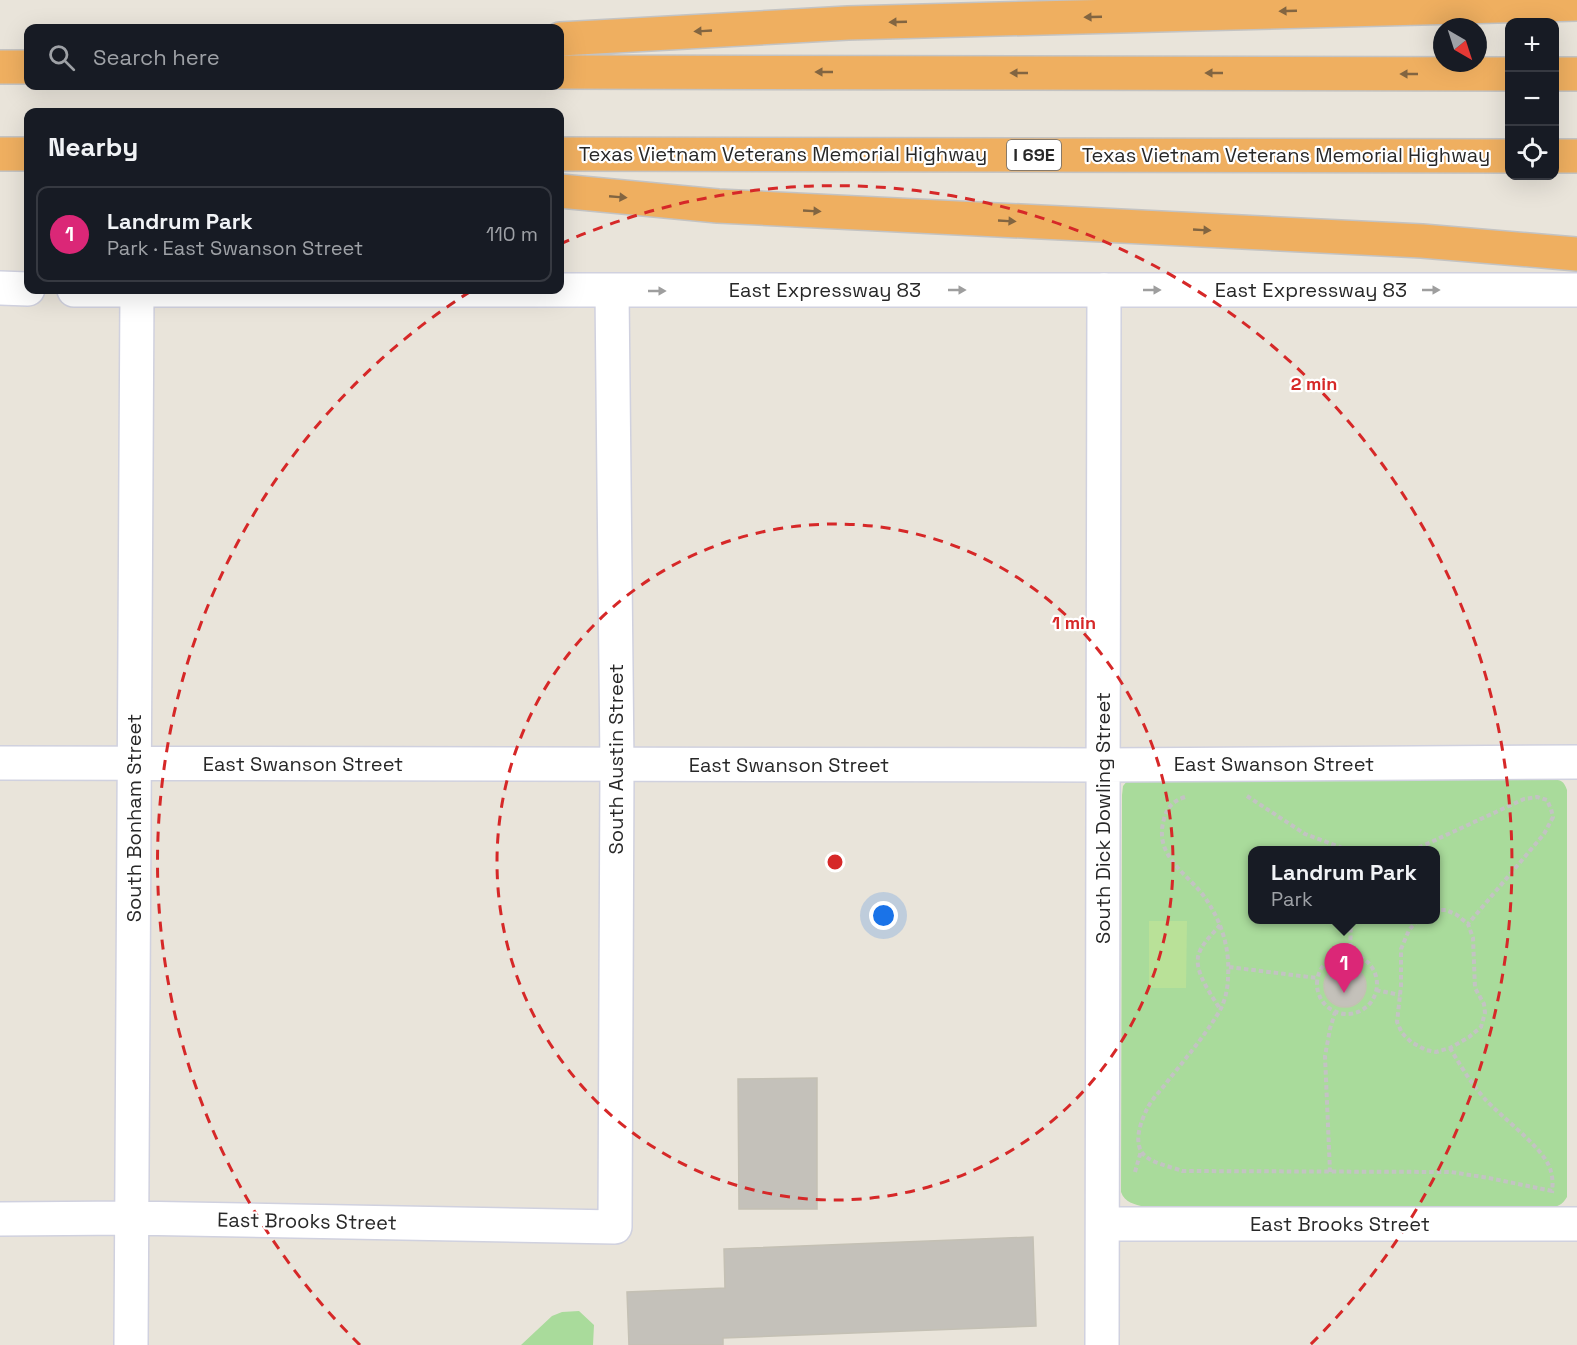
<!DOCTYPE html>
<html lang="en">
<head>
<meta charset="utf-8">
<style>
  :root { --surface:#171b24; --page:#242831; --text:#f1f3f6; --muted:#9ea1a6; --line:#363941; --accent:#db2777 }
  body { margin:0; font-family:"Space Grotesk",sans-serif; background:var(--page); color:var(--text) }
  .controls { position:absolute; right:18px; top:18px; display:grid; overflow:hidden; border-radius:12px; box-shadow:0 6px 24px #0002 }
  .controls button { width:54px; height:54px; display:grid; place-items:center; padding:0; border:0; border-bottom:2px solid var(--line); background:var(--surface); color:var(--text); font:30px sans-serif }
  .compass { position:absolute; left:1433px; top:18px; width:54px; height:54px; border-radius:50%; background:var(--surface); box-shadow:0 6px 24px #0002; rotate:141deg }
  .you { position:absolute; left:884px; top:916px; width:21px; height:21px; margin:-15px; border:4px solid #fff; border-radius:50%; background:#1a73e8; box-shadow:0 0 0 9px #1a73e833 }
  .badge { display:grid; place-items:center; width:39px; height:39px; border-radius:50%; background:var(--accent); color:#fff; font-size:20px; font-weight:700 }
  .pin { position:absolute; translate:-50% -50px; filter:drop-shadow(0 2px 3px #0008) }
  .pin::after { content:''; position:absolute; top:32px; width:21px; height:18px; background:inherit; clip-path:polygon(0 0,100% 0,50% 100%) }
  .popup { position:absolute; left:1248px; top:846px; width:192px; height:78px; box-sizing:border-box; display:grid; place-content:center; border-radius:12px; background:var(--surface); filter:drop-shadow(0 2px 4px #0005); font-size:20px; white-space:nowrap; color:var(--muted) }
  .popup b { font-size:22px; color:var(--text) }
  .popup::after { content:''; position:absolute; left:50%; top:100%; margin-left:-12px; border:12px solid transparent; border-top-color:var(--surface) }
  .list { margin:0; padding:0; list-style:none }
  h2 { display:flex; justify-content:space-between; align-items:center; height:78px; margin:0; padding:0 24px; font-size:26px }
  h2 small { font-size:20px; font-weight:400; color:var(--muted) }
  .list li { display:grid; grid-template-columns:39px 1fr auto; gap:18px; align-items:center; box-sizing:border-box; height:96px; margin:0 12px 12px; padding:0 12px; border:2px solid var(--line); border-radius:12px }
  .list b { display:block; font-size:22px; white-space:nowrap }
  .list p { margin:0; font-size:20px; white-space:nowrap; color:var(--muted) }
  .list em { font-size:20px; font-style:normal; color:var(--muted) }
  .icon { flex:none; width:33px; height:33px; fill:none; stroke:currentColor; stroke-width:2; stroke-linecap:round; stroke-linejoin:round }
  .map { position:relative; flex:none; width:1577px; height:1345px; overflow:hidden }
  .search { position:absolute; background:var(--surface); box-shadow:0 6px 24px #0002; left:24px; top:24px; width:540px; height:66px; display:flex; align-items:center; gap:15px; box-sizing:border-box; padding:0 21px; border-radius:12px; color:var(--muted); font-size:22px }
  .panel { position:absolute; background:var(--surface); box-shadow:0 6px 24px #0002; left:24px; top:108px; width:540px; height:186px; border-radius:12px }
  .map>svg:first-child { display:block }
  .green { fill:#a9db9b; fill-rule:evenodd }
  .pitch { fill:#b9e198 }
  .building { fill:#c4c1ba; stroke:#c4c0b4; stroke-width:1.5 }
  .lines { fill:none; stroke-linecap:round; stroke-linejoin:round }
  .minor-casing { stroke:#d0d1df; stroke-width:36 }
  .secondary-casing { stroke:#d0d1df; stroke-width:36 }
  .motorway-casing { stroke:#c3c3c3; stroke-width:36 }
  .path { stroke:#c3c3c3; stroke-width:4; stroke-dasharray:4.5 3; stroke-linecap:butt }
  .minor { stroke:#fff; stroke-width:33 }
  .secondary { stroke:#fff; stroke-width:33 }
  .motorway { stroke:#efaf60; stroke-width:33 }
  .oneway { fill:#826541 }
  .oneway2 { fill:#9e9e9e }
  .ring { fill:none; stroke:#d62828; stroke-width:3; stroke-dasharray:10 8 }
  .labels { text-anchor:middle; stroke-width:4.5; stroke-linejoin:round; paint-order:stroke }
  .shield { fill:#fff; stroke:#686868; stroke-width:1.5 }
  .shield-label { font-size:18px; font-weight:bold; fill:#282828 }
  .street-label { font-size:20px; fill:#282828; stroke:#fff }
  .centre { fill:#d62828; stroke:#fff; stroke-width:3 }
  .ring-label { font-size:18px; text-anchor:middle; font-weight:bold; fill:#d62828; stroke:#fff; stroke-width:4.5; stroke-linejoin:round; paint-order:stroke }
</style>
</head>
<body>
<div class="map">
<svg width="1577" height="1345" viewBox="0 0 1577 1345">
  <rect width="100%" height="100%" fill="#e9e4da"/>
  <path class="green" d="M1160,778L1552,779C1561,780 1564,781 1567,790V1197C1562,1205 1558,1207 1549,1207H1145C1134,1204 1125,1203 1121,1192L1122,795L1123,786L1128,780ZM1252,850H1436V920H1252Z
    M579,1311L594,1325L593,1345H521L552,1316L562,1312Z"/>
  <path class="pitch" d="M1149,921H1187L1186,988H1149Z"/>
  <path class="building" d="M1324 986a21 21 0 1 1 42 0a21 21 0 1 1-42 0Z
    M817,1078V1209H739L738,1079Z
    M1033,1237L1036,1326L723,1338V1345H629L627,1292L725,1288L724,1249Z"/>
  <g class="lines">
    <g class="minor-casing">
      <path id="minor" d="M0,763L1103,765L1577,762
        M0,1219L130,1218L615,1227L617,765L612,291
        M1103,1224H1577
        M131,1345L137,290
        M1102,1345L1104,290"/>
    </g>
    <g class="secondary-casing">
      <path id="secondary" d="M0,288L28,289
        M74,290H1577"/>
    </g>
    <g class="motorway-casing">
      <path id="motorway" d="M560,39L848,23L1577,4
        M0,67H28
        M560,72L1510,74
        M1554,74H1577
        M0,154H28
        M560,154L1510,156
        M1554,156H1577
        M560,191L718,206L1422,241L1577,254"/>
    </g>
    <path class="path" d="M1247,796L1305,834L1348,850
      M1185,797C1173,801 1167,807 1164,819C1153,857 1188,873 1206,899C1222,923 1230,949 1228,977C1228,988 1225,1002 1219,1012C1204,1037 1185,1059 1167,1082C1161,1090 1153,1098 1148,1107C1142,1119 1134,1138 1141,1151C1148,1163 1170,1166 1182,1171L1451,1172L1489,1178L1552,1191
      M1404,850L1416,849L1524,799L1537,797L1547,800L1551,809L1553,817L1544,834L1468,924
      M1418,920L1409,930L1401,949V986L1397,1022L1402,1033L1411,1042L1426,1050L1436,1052L1450,1048L1469,1037L1481,1027L1485,1013L1484,1004L1475,988L1473,938L1468,924L1457,915L1446,910H1436
      M1220,925C1213,934 1200,945 1198,957C1195,973 1212,996 1220,1009
      M1317 984a30 30 0 1 1 60 0a30 30 0 1 1-60 0Z
      M1350,955L1351,920
      M1229,967L1317,978
      M1376,990L1400,995
      M1450,1048C1460,1065 1471,1083 1484,1098C1501,1117 1540,1145 1549,1166C1553,1175 1553,1184 1552,1193
      M1135,1172L1141,1151
      M1330,1172L1325,1056L1330,1029L1335,1012"/>
    <use href="#minor" class="minor"/>
    <use href="#secondary" class="secondary"/>
    <use href="#motorway" class="motorway"/>
  </g>
  <defs><path id="oneway-solid" d="M-6-.8H1V-3.2L6.5 0L1 3.2V.8H-6Z" transform="scale(1.5)"/></defs>
  <g class="oneway">
    <use href="#oneway-solid" transform="translate(1288 11) rotate(178)"/>
    <use href="#oneway-solid" transform="translate(1093 17) rotate(178)"/>
    <use href="#oneway-solid" transform="translate(898 22) rotate(178)"/>
    <use href="#oneway-solid" transform="translate(703 31) rotate(177)"/>
    <use href="#oneway-solid" transform="translate(824 72) rotate(-180)"/>
    <use href="#oneway-solid" transform="translate(1019 73) rotate(-180)"/>
    <use href="#oneway-solid" transform="translate(1214 73) rotate(-180)"/>
    <use href="#oneway-solid" transform="translate(1409 74) rotate(-180)"/>
    <use href="#oneway-solid" transform="translate(618 197) rotate(5)"/>
    <use href="#oneway-solid" transform="translate(812 211) rotate(3)"/>
    <use href="#oneway-solid" transform="translate(1007 221) rotate(3)"/>
    <use href="#oneway-solid" transform="translate(1202 230) rotate(3)"/>
  </g>
  <g class="oneway2">
    <use href="#oneway-solid" transform="translate(957 290)"/>
    <use href="#oneway-solid" transform="translate(1152 290)"/>
    <use href="#oneway-solid" transform="translate(1431 290)"/>
    <use href="#oneway-solid" transform="translate(657 291)"/>
  </g>
  <g class="ring">
    <circle cx="835" cy="862" r="338"/>
    <path d="M360 1345A677 677 0 0 1 471 291M560 244A677 677 0 0 1 1310 1345"/>
  </g>
  <g class="labels">
    <rect class="shield" x="1007" y="140" width="54" height="30" rx="4.5"/>
    <g class="shield-label">
      <text x="1034" y="161">I 69E</text>
    </g>
    <g class="street-label">
      <text x="783" y="161">Texas Vietnam Veterans Memorial Highway</text>
      <text x="1286" y="162">Texas Vietnam Veterans Memorial Highway</text>
      <text x="825" y="297">East Expressway 83</text>
      <text x="1311" y="297">East Expressway 83</text>
      <text transform="translate(616 759) rotate(-90)" y="7">South Austin Street</text>
      <text x="303" y="771">East Swanson Street</text>
      <text x="1274" y="771">East Swanson Street</text>
      <text x="789" y="772">East Swanson Street</text>
      <text transform="translate(134 818) rotate(-90)" y="7">South Bonham Street</text>
      <text transform="translate(1103 818) rotate(-90)" y="7">South Dick Dowling Street</text>
      <text transform="translate(307 1221) rotate(1)" y="7">East Brooks Street</text>
      <text x="1340" y="1231">East Brooks Street</text>
    </g>
  </g>
  <circle cx="835" cy="862" r="9" class="centre"/>
  <g class="ring-label">
    <text x="1314" y="390">2 min</text>
    <text x="1074" y="629">1 min</text>
  </g>
</svg>
<div class="controls">
<button>+</button>
<button>−</button>
<button><svg class="icon" aria-label="locate" viewBox="0 0 24 24"><circle cx="12" cy="12" r="6"/><path d="M12 2v4M12 18v4M2 12h4M18 12h4"/></svg></button>
</div>
<svg class="compass" viewBox="-18 -18 36 36"><path d="M0-13l5 13h-10z" fill="#e53935"/><path d="M0 13l5-13h-10z" fill="#9ea1a6"/></svg>
<div class="you"></div>
<div class="pin badge" style="left:1344px;top:993px">1</div>
<div class="popup"><b>Landrum Park</b>Park</div>
<div class="search"><svg class="icon" aria-label="search" viewBox="0 0 24 24"><circle cx="10" cy="10" r="6"/><path d="M15 15l6 6"/></svg>Search here</div>
<section class="panel">
<h2>Nearby<small></small></h2>
<ul class="list">
<li><span class="badge">1</span><div><b>Landrum Park</b><p>Park · East Swanson Street</p></div><em>110 m</em></li>
</ul>
</section>
</div>
</body>
</html>
